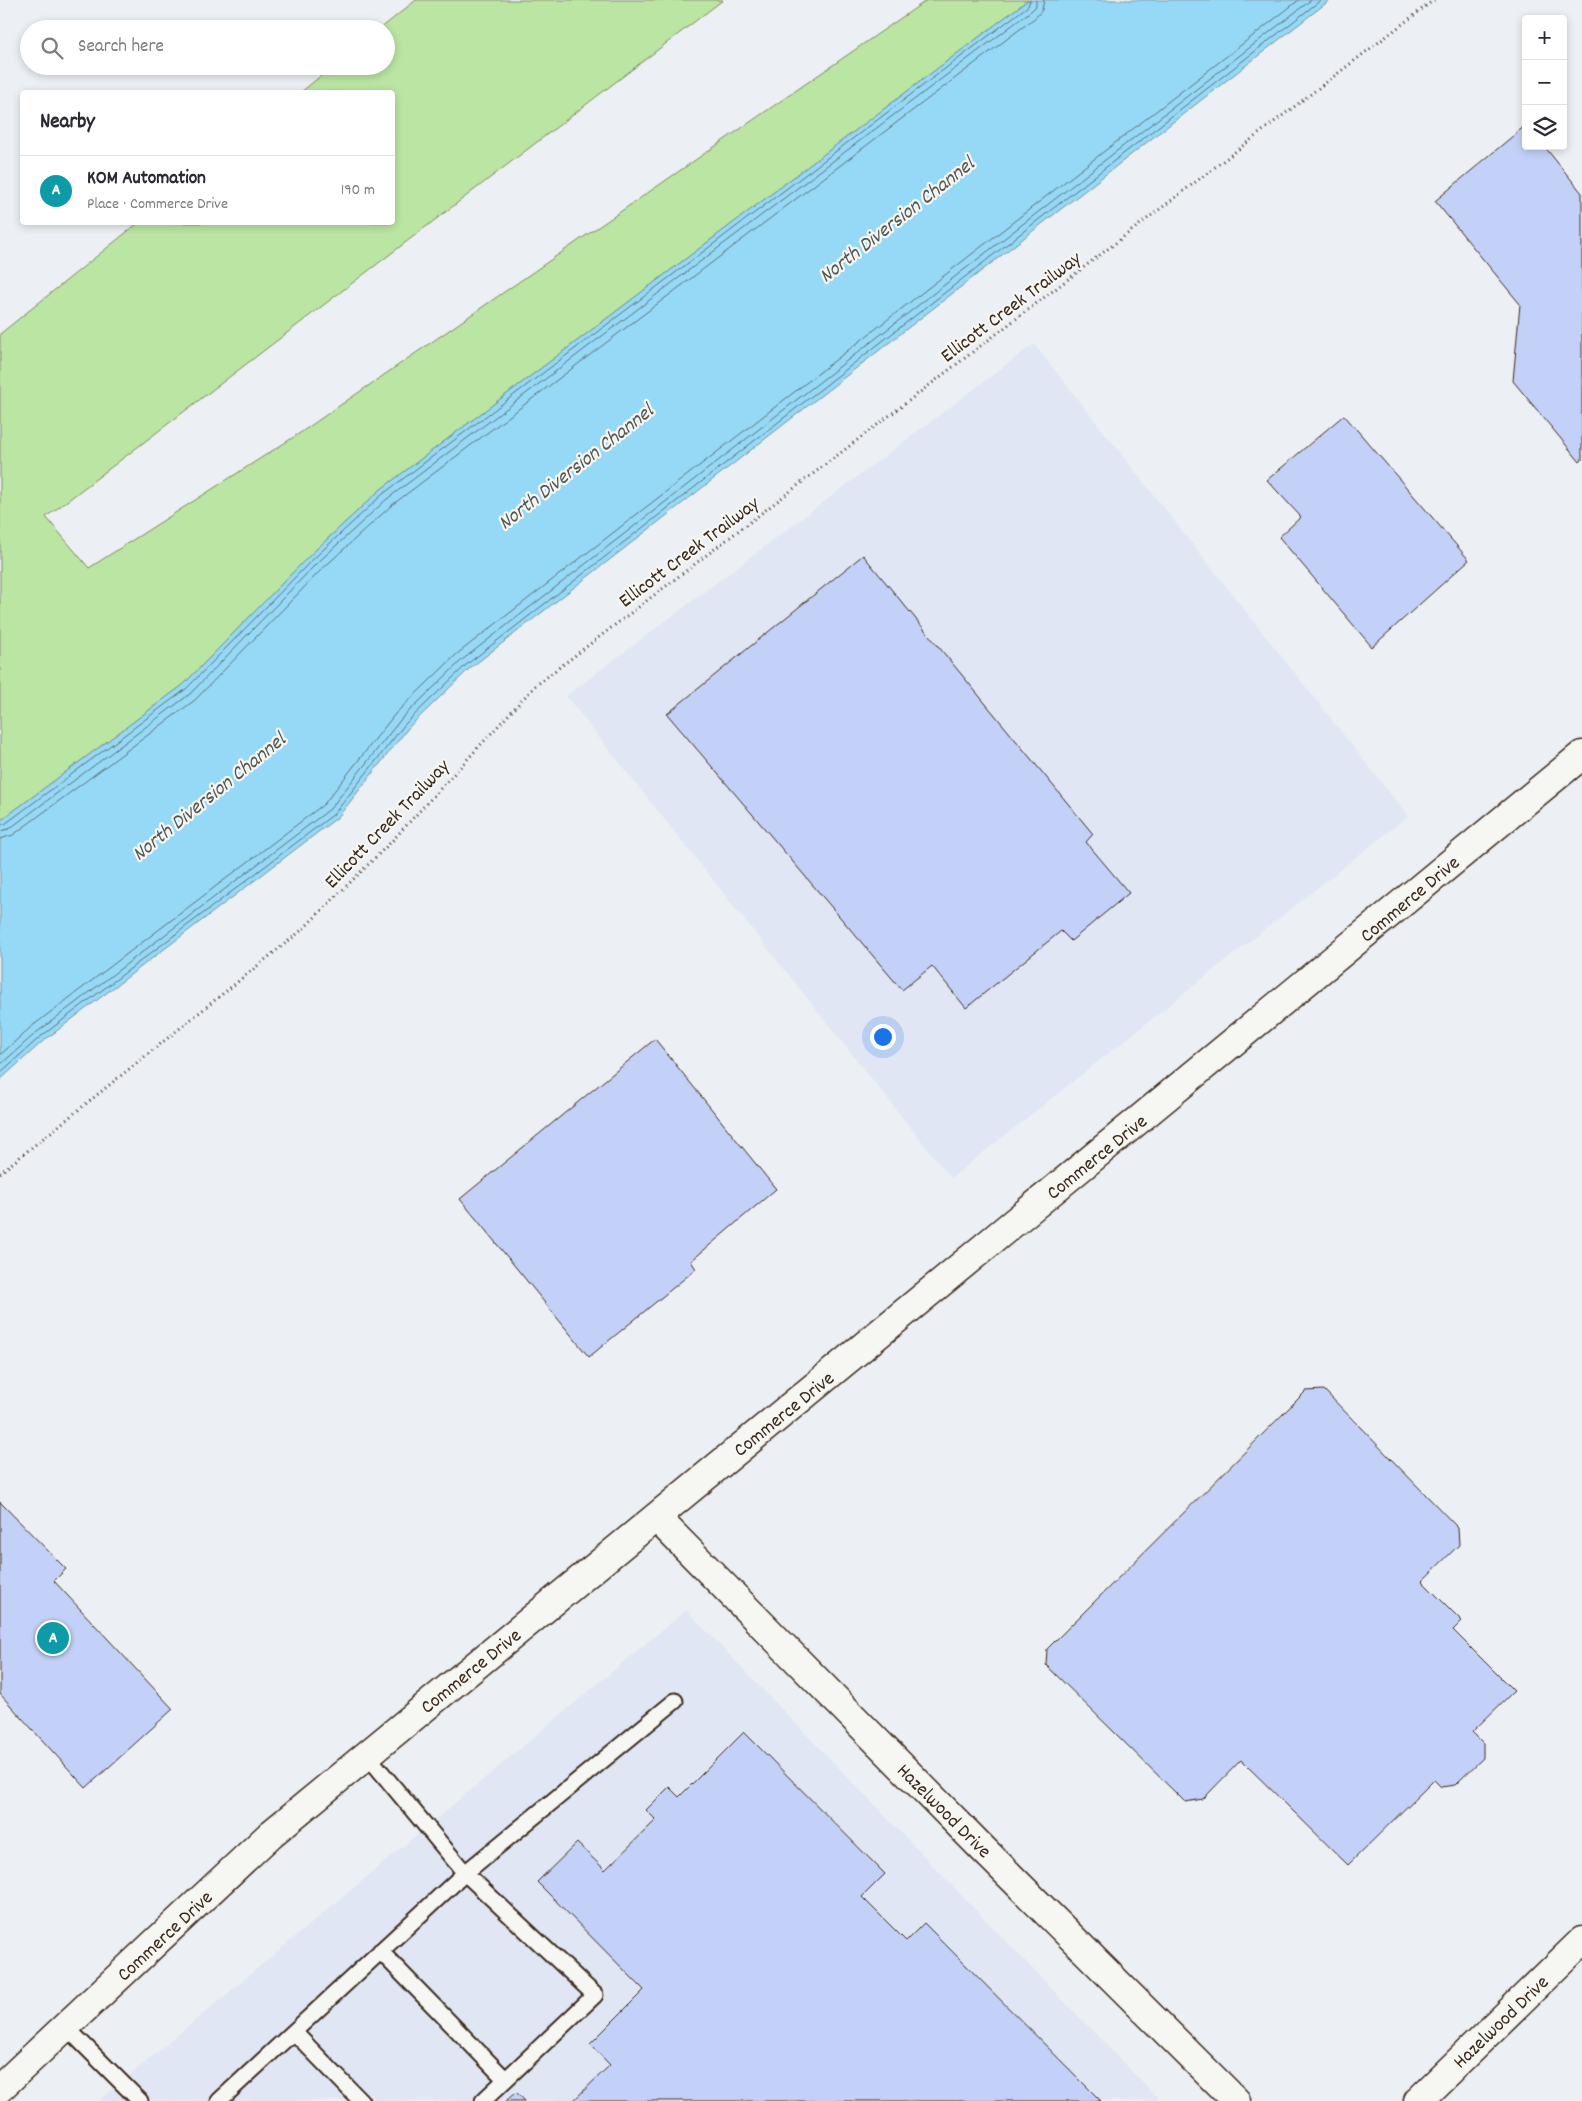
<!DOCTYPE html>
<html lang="en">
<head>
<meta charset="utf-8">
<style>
  :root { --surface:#fff; --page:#f7f7f7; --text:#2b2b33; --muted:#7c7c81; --line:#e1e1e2; --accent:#b45309 }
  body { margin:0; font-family:Dekko,sans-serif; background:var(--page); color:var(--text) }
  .controls { position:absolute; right:15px; top:15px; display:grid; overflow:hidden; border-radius:5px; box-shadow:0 2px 8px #0003 }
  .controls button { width:45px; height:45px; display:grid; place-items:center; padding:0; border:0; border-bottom:1px solid var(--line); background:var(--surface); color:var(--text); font:25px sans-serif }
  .you { position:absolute; left:882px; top:1036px; width:18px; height:18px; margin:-12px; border:4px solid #fff; border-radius:50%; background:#1a73e8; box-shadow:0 0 0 8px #1a73e833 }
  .badge { display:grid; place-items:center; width:32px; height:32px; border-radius:50%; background:var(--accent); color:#fff; font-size:16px; font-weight:700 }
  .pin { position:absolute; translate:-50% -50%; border:2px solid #fff; box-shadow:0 1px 5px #0006 }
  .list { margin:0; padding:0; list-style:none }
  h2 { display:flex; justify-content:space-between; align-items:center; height:65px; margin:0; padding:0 20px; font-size:21px }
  h2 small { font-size:16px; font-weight:400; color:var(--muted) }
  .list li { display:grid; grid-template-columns:32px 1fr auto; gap:15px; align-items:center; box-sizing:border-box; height:70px; padding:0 20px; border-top:1px solid var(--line) }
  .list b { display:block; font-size:19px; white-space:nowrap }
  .list p { margin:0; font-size:16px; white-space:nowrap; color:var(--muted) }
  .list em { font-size:16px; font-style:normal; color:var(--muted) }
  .icon { flex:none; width:28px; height:28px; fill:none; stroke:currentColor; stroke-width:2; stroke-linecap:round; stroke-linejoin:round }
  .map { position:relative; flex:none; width:1582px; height:2101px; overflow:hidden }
  .search { position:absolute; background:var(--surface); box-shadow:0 2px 8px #0003; left:20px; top:20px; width:375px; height:55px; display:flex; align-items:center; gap:12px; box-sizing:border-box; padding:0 18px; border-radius:28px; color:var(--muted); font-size:19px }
  .panel { position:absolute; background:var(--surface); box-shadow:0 2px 8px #0003; left:20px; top:90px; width:375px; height:135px; border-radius:5px }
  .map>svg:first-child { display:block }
  .built { fill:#e0e6f4 }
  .green { fill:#bbe5a2; stroke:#7b8860 }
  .water { fill:#95d9f7; stroke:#7193a0 }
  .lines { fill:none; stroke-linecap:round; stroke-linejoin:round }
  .shore { stroke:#5f7075; stroke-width:1 }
  .building { fill:#c3d1f8; stroke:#3b2a1e }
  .service-casing { stroke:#3b2a1e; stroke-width:19 }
  .minor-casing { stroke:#3b2a1e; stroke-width:31 }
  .path { stroke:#3b2a1e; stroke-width:3; stroke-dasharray:1 4; stroke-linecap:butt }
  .service { stroke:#f6f6f2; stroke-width:15 }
  .minor { stroke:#f6f6f2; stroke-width:28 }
  .labels { text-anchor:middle; stroke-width:4.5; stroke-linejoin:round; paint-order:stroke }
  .street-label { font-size:20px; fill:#3b2a1e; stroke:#f6f6f2 }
  .water-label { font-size:21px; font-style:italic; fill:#525654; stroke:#f6f6f2 }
</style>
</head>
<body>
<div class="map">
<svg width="1582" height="2101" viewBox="0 0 1582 2101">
  <rect width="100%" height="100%" fill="#eceff3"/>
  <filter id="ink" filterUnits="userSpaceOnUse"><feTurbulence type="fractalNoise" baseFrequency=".02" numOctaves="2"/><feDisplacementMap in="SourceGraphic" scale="10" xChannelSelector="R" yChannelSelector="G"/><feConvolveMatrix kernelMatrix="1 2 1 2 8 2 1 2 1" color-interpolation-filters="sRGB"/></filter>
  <g filter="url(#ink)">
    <path class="built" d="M1034,344L1408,816L951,1178L566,696Z
      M686,1610L1160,2101H99Z"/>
    <path class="green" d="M416,0H723L46,517L89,568L300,433L927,0H1028L380,490L307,558L183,685L0,821V334L138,223L392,222V92H301L333,66H386V29H380Z"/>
    <path class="water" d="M1028,0H1330L469,669L409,727L338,817L42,1042L0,1080V821L183,685L307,558L380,490Z"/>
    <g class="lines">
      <path class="shore" d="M0,825L5,824L186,689L310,562L383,494L1028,6L1030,0
        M0,831L9,829L190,694L314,566L387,499L1031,11L1036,6V0
        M0,839L13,835L195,700L320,571L392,505L1036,17L1042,10L1044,0
        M0,1055L31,1027L324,804L395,714L457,654L1299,0
        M0,1065L36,1033L330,809L401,719L462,660L1311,0
        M0,1073L39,1038L334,814L405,724L466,665L1321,0"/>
    </g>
    <path class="building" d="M1526,125V146H1544L1582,193V460L1580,462L1513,381L1520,304L1435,201Z
      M1344,415L1469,560L1372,647L1279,537L1301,517L1267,480Z
      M863,555L1093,834L1086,842L1129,893L1071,941L1061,931L966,1008L932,966L902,990L667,714Z
      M655,1039L776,1189L691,1261L696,1269L589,1357L460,1199Z
      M1324,1390L1458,1528L1459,1545L1422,1581L1462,1621L1453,1630L1514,1691L1472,1732L1483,1743V1758L1455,1785L1441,1787L1434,1780L1348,1865L1241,1760L1203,1799L1185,1802L1046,1665L1047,1649L1306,1391Z
      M0,1502L66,1569L54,1581L173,1709L86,1788L0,1694Z
      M744,1732L885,1874L862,1897L906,1941L924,1923L1101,2101H573L610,2065L590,2044L644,1990L537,1882L577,1843L605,1870L656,1820L646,1810L669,1787L679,1797Z
      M516,2092L525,2101H506Z"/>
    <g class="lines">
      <g class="service-casing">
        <path id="service" d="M380,1951L505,2079
          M66,2027L140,2101
          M294,2032L361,2101
          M219,2101L465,1873L367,1755
          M483,2101L595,1995L465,1873L675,1701"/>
      </g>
      <g class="minor-casing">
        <path id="minor" d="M656,1517L983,1849L1236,2101
          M0,2088L271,1834L1582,755
          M1418,2101L1582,1941"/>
      </g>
      <path class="path" d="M0,1173L302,930L391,842L535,686L1434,0"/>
      <use href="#service" class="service"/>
      <use href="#minor" class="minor"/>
    </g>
  </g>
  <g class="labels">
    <g class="street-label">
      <text transform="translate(1010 306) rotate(-37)" y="7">Ellicott Creek Trailway</text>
      <text transform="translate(688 551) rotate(-37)" y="7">Ellicott Creek Trailway</text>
      <text transform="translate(386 823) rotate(-46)" y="7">Ellicott Creek Trailway</text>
      <text transform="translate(1409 898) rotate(-40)" y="7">Commerce Drive</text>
      <text transform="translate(1096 1156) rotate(-39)" y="7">Commerce Drive</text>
      <text transform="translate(783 1413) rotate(-39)" y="7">Commerce Drive</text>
      <text transform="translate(470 1670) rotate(-39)" y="7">Commerce Drive</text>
      <text transform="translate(945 1810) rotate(45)" y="7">Hazelwood Drive</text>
      <text transform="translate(164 1935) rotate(-43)" y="7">Commerce Drive</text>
      <text transform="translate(1500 2021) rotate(-44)" y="7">Hazelwood Drive</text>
    </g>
    <g class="water-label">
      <text transform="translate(896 219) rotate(-38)" y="7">North Diversion Channel</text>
      <text transform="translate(575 466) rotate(-38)" y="7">North Diversion Channel</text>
      <text transform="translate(208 796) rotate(-39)" y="7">North Diversion Channel</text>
    </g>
  </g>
</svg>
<div class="controls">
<button>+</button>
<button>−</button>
<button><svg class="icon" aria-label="layers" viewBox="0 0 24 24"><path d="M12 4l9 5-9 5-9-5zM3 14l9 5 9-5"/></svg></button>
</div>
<div class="you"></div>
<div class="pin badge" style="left:53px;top:1638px;background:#0f9aa8">A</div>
<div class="search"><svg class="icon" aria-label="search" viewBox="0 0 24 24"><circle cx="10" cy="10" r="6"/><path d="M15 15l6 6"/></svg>Search here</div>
<section class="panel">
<h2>Nearby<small></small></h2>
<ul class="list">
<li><span class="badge" style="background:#0f9aa8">A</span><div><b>KOM Automation</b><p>Place · Commerce Drive</p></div><em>190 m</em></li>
</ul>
</section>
</div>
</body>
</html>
